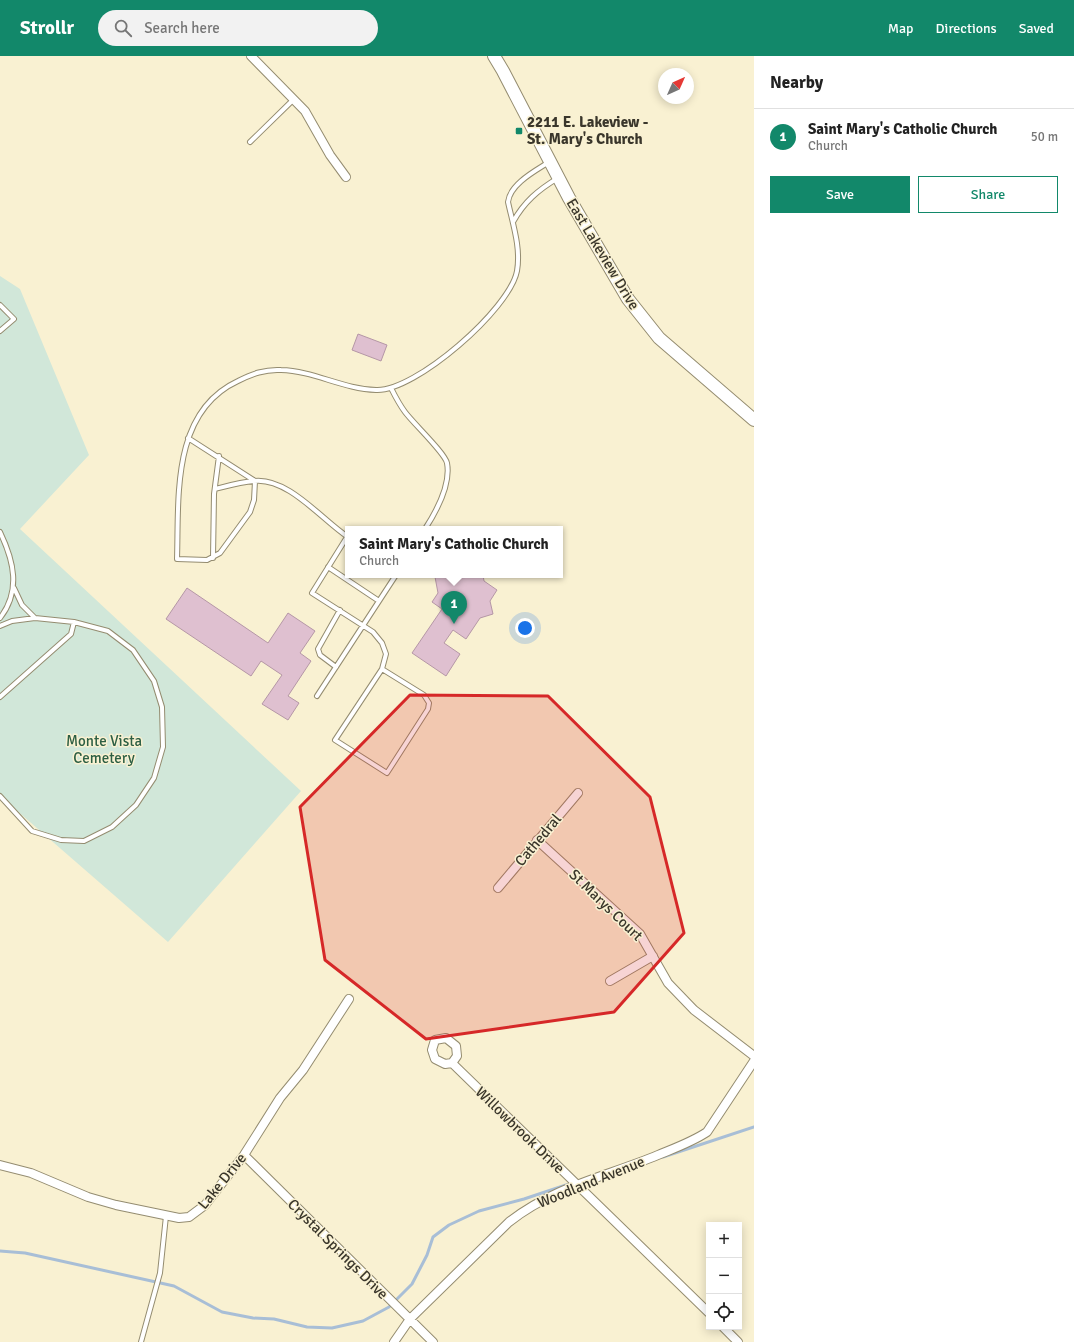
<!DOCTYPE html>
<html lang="en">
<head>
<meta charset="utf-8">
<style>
  :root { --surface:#fff; --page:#f2f2f2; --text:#222; --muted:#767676; --line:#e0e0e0; --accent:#12886a }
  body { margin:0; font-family:Signika,sans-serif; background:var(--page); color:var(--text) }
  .controls { position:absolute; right:12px; bottom:12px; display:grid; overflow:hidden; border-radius:0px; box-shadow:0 2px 10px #0003 }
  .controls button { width:36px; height:36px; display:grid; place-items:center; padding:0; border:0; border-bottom:1px solid var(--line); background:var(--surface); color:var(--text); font:20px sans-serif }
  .compass { position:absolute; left:658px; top:12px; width:36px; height:36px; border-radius:50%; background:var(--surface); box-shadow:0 2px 10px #0003; rotate:45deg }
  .you { position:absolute; left:525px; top:572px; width:14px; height:14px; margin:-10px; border:3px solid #fff; border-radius:50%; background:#1a73e8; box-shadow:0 0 0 6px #1a73e833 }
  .badge { display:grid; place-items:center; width:26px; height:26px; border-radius:50%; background:var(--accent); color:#fff; font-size:13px; font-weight:700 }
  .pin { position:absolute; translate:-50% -33px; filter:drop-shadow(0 1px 2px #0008) }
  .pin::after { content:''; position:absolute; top:21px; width:14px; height:12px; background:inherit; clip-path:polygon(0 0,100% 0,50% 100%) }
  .popup { position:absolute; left:345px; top:470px; width:218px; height:52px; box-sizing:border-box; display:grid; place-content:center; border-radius:0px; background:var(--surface); filter:drop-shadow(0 1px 3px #0005); font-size:13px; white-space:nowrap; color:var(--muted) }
  .popup b { font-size:15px; color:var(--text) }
  .popup::after { content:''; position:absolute; left:50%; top:100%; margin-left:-8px; border:8px solid transparent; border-top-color:var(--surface) }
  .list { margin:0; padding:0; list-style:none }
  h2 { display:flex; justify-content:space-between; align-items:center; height:52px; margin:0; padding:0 16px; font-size:17px }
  h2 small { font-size:13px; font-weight:400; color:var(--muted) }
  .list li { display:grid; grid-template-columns:26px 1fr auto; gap:12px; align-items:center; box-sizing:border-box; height:56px; padding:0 16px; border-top:1px solid var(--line) }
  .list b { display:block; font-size:15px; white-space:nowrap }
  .list p { margin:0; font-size:13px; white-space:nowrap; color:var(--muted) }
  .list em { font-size:13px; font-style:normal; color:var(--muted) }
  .actions { display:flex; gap:8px; padding:12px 16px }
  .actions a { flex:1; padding:9px 0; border:1px solid var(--accent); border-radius:0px; text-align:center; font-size:14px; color:var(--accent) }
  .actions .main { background:var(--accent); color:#fff }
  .icon { flex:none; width:22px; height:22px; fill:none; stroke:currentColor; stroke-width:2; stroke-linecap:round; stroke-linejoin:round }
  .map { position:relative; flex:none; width:754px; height:1286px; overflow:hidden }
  header { display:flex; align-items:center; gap:24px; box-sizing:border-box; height:56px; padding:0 20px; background:var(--accent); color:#fff }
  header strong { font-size:19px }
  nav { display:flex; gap:22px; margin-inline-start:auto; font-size:14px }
  .search { width:280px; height:36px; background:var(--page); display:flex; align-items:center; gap:10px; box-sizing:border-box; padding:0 14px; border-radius:22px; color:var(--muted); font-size:15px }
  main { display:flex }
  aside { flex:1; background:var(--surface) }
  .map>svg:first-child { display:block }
  .green { fill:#d1e7d9 }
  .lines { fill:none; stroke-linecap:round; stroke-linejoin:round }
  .stream { stroke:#a8bed6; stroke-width:3 }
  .building { fill:#dfc0d0; stroke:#b597a6 }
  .lane-casing { stroke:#948c70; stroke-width:6 }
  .street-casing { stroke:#948c70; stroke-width:10 }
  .secondary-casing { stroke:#948c70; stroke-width:14 }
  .lane { stroke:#fff; stroke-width:4 }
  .street { stroke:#fff; stroke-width:8 }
  .secondary { stroke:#fff; stroke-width:12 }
  .marked { fill:#d62828; fill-opacity:0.2; stroke:#d62828; stroke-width:3; stroke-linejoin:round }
  .poi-dot { fill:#12886a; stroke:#f9f1d2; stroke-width:1.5 }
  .labels { text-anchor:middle; stroke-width:3; stroke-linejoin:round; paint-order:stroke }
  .poi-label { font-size:15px; font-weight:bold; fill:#3a362b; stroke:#f9f1d2; text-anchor:start }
  .street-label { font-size:15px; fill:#3a362b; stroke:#f9f1d2 }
  .park-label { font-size:15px; fill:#2d5f44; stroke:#f9f1d2 }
</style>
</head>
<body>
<header>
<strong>Strollr</strong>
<div class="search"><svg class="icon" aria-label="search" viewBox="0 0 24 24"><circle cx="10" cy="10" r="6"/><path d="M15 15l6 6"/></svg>Search here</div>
<nav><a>Map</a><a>Directions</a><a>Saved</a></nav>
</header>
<main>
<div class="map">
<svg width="754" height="1286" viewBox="0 0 754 1286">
  <rect width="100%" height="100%" fill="#f9f1d2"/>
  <path class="green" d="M0,220L20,233L89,399L20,473L301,735L168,886L0,740Z"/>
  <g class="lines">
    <path class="stream" d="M663,1101L754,1071
      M0,1195L25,1197L174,1230L222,1256L253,1262L274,1263L307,1271L332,1272L363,1265L389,1251L412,1228L427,1199L433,1181L449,1169L479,1155L524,1143L569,1128"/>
  </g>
  <path class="building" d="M358,278L387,289L381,305L352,294Z
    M445,519H483L484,525L497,534L490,545L493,558L480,562L466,583L453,574L444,587L460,598L446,620L412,597L442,553L432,546L438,537L435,521Z
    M187,532L268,587L288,557L315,575L300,597L311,605L288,640L299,647L288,664L262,648L282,619L261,605L251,620L166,563Z"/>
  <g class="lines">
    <g class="lane-casing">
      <path id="lane" d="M250,86L294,43
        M513,166C524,146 538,134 558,122
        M0,249L14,263L0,275
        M391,332C395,340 399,348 405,356C413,367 445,397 447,407C451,428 436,456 425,473
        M188,382L255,425L254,444L250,456L220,497L207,504L177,503C179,441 171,356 238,325C252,318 265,313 281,314C314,315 343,333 376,334C415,336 510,253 517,215C521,192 513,169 508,146C510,128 535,115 549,106
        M215,433C227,430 241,426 254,425C288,421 322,464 348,481
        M0,476C14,505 21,535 0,562
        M347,481L312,537L373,576L382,587L386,598L382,613L335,684L387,717L428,653L429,647L424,639L382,613
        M213,502L214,438L219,400
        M328,511L379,545
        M14,532L22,549L35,562
        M0,570L12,565L35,562L74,566L108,575L133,594L154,625L162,651L163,691L154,722L136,749L112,771L84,785L61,784L32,775L0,740
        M336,611L320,599L318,593L340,554
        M317,640L396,519
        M0,641L71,578L74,566
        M141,1286L160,1217L166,1160"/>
    </g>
    <g class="street-casing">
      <path id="street" d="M251,0L305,55L330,99L346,121
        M537,784L640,878L668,927L694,954L754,1000
        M498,832L578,737
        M610,925L653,900
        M446,982L456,990L457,1000L452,1007L445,1008L435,1003L432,994L435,984Z
        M452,1007L709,1257
        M244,1099L433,1286
        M0,1109L31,1117L88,1141L116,1149L179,1162L189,1161L205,1149L244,1099L280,1042L303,1014L349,943
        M723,1271L738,1286
        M394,1286L410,1263L509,1166C555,1130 605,1121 658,1099C675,1092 692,1086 707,1076L754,1005"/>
    </g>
    <g class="secondary-casing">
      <path id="secondary" d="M494,0L503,15L569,142L628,243L659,282L754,364"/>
    </g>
    <use href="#lane" class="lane"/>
    <use href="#street" class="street"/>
    <use href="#secondary" class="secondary"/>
  </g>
  <path class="marked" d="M410,639L548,640L650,741L684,877L614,956L426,983L325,904L300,751Z"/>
  <rect class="poi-dot" x="515" y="71" width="8" height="8" rx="2"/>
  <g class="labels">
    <g class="poi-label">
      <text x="527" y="71">2211 E. Lakeview -<tspan x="527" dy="17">St. Mary's Church</tspan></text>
    </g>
    <g class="street-label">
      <text transform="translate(603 198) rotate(59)" y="5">East Lakeview Drive</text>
      <text transform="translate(538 784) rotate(-50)" y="5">Cathedral</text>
      <text transform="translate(606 849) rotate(44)" y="5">St Marys Court</text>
      <text transform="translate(520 1074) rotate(44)" y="5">Willowbrook Drive</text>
      <text transform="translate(222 1125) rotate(-51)" y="5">Lake Drive</text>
      <text transform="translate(591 1126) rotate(-22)" y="5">Woodland Avenue</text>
      <text transform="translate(338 1193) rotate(45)" y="5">Crystal Springs Drive</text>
    </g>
    <g class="park-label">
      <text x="104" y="690">Monte Vista<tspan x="104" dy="17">Cemetery</tspan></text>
    </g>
  </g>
</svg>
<div class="controls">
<button>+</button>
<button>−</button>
<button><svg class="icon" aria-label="locate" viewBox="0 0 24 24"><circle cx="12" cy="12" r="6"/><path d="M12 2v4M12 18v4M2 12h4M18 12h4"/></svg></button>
</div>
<svg class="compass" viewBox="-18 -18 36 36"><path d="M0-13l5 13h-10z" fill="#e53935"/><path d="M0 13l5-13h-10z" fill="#767676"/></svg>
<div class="you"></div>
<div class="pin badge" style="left:454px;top:568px">1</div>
<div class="popup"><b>Saint Mary's Catholic Church</b>Church</div>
</div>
<aside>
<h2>Nearby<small></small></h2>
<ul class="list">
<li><span class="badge">1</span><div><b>Saint Mary's Catholic Church</b><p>Church</p></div><em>50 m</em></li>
</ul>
<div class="actions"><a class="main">Save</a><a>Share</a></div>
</aside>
</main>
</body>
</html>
